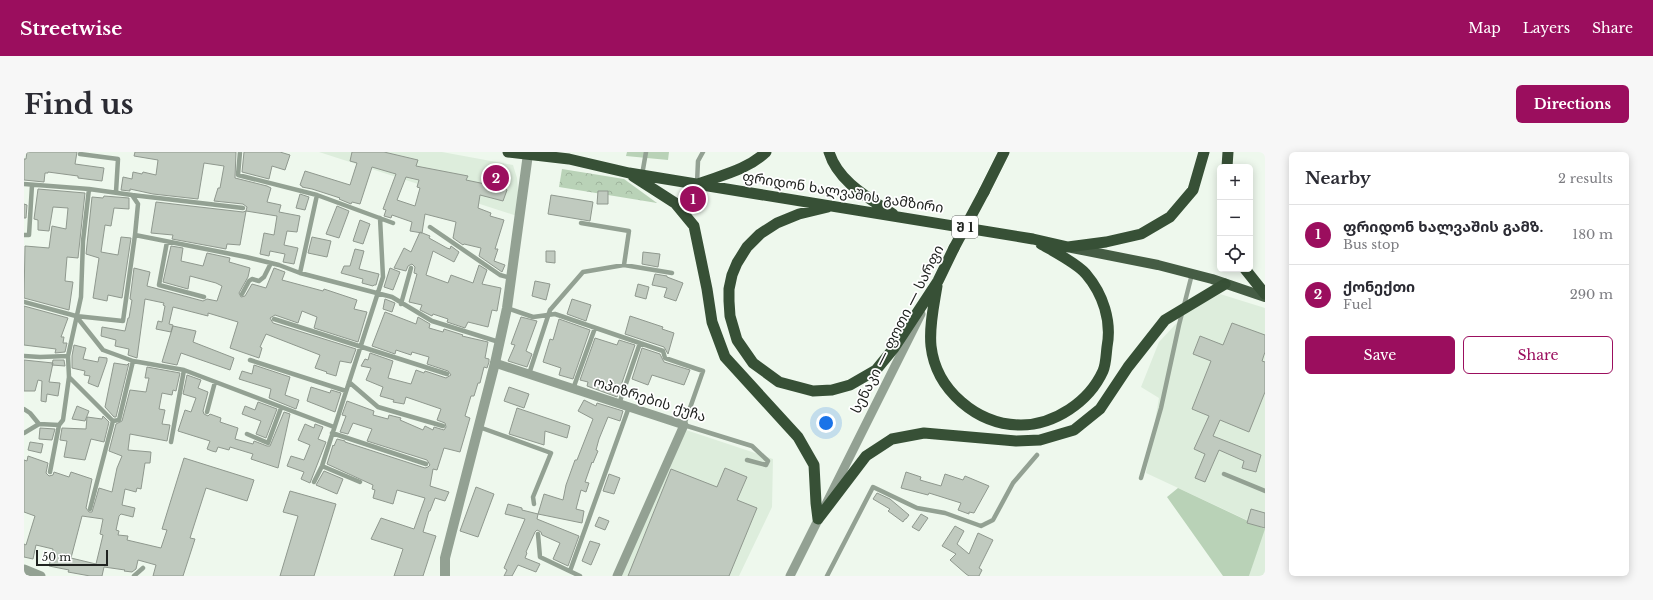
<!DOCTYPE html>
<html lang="en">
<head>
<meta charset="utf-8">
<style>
  :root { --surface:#fff; --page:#f7f7f7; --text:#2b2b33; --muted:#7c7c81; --line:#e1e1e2; --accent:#9b0e5e }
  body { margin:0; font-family:"Libre Baskerville","Noto Sans Georgian",serif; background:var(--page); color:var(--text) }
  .controls { position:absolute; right:12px; top:12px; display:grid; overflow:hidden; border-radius:6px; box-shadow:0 2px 10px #0003 }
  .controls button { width:36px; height:36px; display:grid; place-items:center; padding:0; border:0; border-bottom:1px solid var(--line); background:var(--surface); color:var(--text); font:20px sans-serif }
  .scale { position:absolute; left:12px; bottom:10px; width:72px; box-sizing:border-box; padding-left:4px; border:2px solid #202320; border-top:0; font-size:11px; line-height:14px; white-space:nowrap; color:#202320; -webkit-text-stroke:3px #fff; paint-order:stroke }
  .you { position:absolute; left:802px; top:271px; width:14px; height:14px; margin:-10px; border:3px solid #fff; border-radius:50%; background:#1a73e8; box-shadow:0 0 0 6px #1a73e833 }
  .badge { display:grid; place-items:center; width:26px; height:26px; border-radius:50%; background:var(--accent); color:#fff; font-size:13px; font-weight:700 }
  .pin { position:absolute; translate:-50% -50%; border:2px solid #fff; box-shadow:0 1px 4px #0006 }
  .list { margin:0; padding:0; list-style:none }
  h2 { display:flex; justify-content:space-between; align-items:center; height:52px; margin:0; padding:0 16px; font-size:17px }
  h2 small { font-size:13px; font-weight:400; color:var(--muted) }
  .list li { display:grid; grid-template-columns:26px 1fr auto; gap:12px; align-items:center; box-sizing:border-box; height:60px; padding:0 16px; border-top:1px solid var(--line) }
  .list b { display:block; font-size:15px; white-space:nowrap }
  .list p { margin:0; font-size:13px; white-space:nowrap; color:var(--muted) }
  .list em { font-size:13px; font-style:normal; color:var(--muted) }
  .actions { display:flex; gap:8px; padding:12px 16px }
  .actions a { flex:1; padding:9px 0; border:1px solid var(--accent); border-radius:6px; text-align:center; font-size:14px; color:var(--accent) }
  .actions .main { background:var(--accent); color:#fff }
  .icon { flex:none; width:22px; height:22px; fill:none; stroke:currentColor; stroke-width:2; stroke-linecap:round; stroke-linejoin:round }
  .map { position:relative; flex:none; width:1241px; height:424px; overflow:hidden; border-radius:6px }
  header { display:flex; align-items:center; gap:24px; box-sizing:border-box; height:56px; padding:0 20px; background:var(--accent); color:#fff }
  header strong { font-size:19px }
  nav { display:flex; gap:22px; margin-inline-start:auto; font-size:14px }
  .intro { display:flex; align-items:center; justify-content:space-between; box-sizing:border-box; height:96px; padding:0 24px }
  h1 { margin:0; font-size:28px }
  .button { padding:10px 18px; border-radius:6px; background:var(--accent); color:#fff; font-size:14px; font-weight:700 }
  main { display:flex; gap:24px; padding:0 24px }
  aside { flex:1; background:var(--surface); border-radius:6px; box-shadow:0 2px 10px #0003 }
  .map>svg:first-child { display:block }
  .built { fill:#ddeddc }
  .grass { fill:#b9d2b7 }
  .forest { fill:url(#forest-crowns) }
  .building { fill:#c0cabf; stroke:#8f988e; fill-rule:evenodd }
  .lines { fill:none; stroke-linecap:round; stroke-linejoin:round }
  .service { stroke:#93a193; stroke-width:4.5 }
  .minor { stroke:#93a193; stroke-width:9 }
  .tertiary { stroke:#93a193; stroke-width:10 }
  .primary { stroke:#455c44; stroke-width:10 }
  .trunk { stroke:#375036; stroke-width:11 }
  .trunk-bridge { stroke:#375036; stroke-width:11 }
  .labels { text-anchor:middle; stroke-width:3.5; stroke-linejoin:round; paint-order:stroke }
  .shield { fill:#fff; stroke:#636563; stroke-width:1 }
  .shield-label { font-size:13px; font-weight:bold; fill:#202320 }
  .street-label { font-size:14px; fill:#202320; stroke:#fff }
</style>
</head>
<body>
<header>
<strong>Streetwise</strong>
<nav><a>Map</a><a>Layers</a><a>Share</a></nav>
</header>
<div class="intro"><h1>Find us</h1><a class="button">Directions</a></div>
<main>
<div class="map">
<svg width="1241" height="424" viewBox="0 0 1241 424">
  <defs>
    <pattern id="forest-crowns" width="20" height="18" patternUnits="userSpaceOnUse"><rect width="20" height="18" fill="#b9d2b7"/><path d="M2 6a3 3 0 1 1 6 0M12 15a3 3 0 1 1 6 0" fill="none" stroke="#9fb49d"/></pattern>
  </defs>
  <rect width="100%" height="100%" fill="#eef8ed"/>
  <path class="built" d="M295,0H418L489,13L493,26L496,65Z
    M1196,142L1241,156V424H1225L1240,376L1122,321L1135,246L1117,235L1135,190L1164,159Z
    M662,278L749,307L748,355L715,424H597Z"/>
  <path class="grass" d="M603,0H645L644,8L602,4Z
    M1154,336L1241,377L1225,424H1199L1143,345Z"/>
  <path class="forest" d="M538,17L600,27L633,51L535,35Z"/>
  <path class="building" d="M3,0H53L51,12L80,16L78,29L54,26V24L24,20V21H21L20,30L0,28V7H2Z
    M111,0H212L211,26L243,34L247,36L243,50L257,53L255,60L276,64L273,80L263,79L260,93L274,96L270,112L259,110L261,102L246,99L245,104L236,102L240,81L250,83L253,64L222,59L216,93L203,92L202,97L148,87L149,83L127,81L132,50L219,60L222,59L223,55L219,52L190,49L194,36H196L200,14L180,11L174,47L129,42L106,37V39L97,38L99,25L108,27L109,20L118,22L119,20L132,23L134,8L110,4Z
    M220,0H256L266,3L261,18L248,14L245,27L218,20Z
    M328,0H360L394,8L392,14L444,24L442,28L466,33L468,19L483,22L480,34L483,38L479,49L456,43L454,56L467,61L466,64L480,68L471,97H474L470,109L481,113L478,120L455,104L457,96L440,92L439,93L429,86L432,70L401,62L398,81L386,79L388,70L368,63L367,66L360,64L362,58L359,57L372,22L348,15L336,52L328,50L327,52L315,47L316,46L288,37L278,35V34L276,33L281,19L326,33L333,11L326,9ZM382,25L395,28L393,35L396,36L391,54L373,48Z
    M14,37L61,41L54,106L43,105L41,129L49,130L45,158L0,146L1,94L25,96L28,74L42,77L44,56L29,55L25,79L14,78V68L10,67Z
    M574,39H584V52H573Z
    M276,42L285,45L281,58L272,56Z
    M527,43L569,50L566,69L524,62Z
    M80,44L105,46V57L90,56L87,74L81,73L77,100L94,103L97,85L107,86L98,146L84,143L83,149L69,146L75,106L62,102L68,45L79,46Z
    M0,52L3,53L2,66H0Z
    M313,54L325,59L315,86L302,82Z
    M336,68L346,72L339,92L329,89Z
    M396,80L406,84L405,86L423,96L426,97L427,94L435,100L430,110L409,99L402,123L424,131L427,123L449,131L455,113L463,118L458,132L477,136L473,159L468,158L464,175L444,170L441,176L423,170L424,167L409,162L408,164L396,158L398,153L385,150L393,122L390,121L391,115L388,112L384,114L382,119L370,116L380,96L387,100Z
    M288,85L307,89L303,105L284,101Z
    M147,94L159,96L157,109L179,114L183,101L206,106L205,110L226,116L224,125L215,141L217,145L221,144L228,132L242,136L250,116L261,120L258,128L299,139L300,137L333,148L330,157L343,160L334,190L290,176L293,165L278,159L274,171L251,163L246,166L249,171L332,197L327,211L316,209L312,224L302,221L303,220L291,216L296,203L242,182L236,195L238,196L235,206L206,196L214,170L184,161V164L149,155L145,172L149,173L147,180L132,177L134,169L138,170L141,154L139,153L140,151L121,147L113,206L104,203L105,197L91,194L92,188L77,184L78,175L101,179L104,166H105L108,148L106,147L110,116L126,120L123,134L179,149L183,147L193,149L198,134L192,131L166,124L164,137L139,130Z
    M331,97L340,99L335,117L355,122L352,133H350L349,134L338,131L339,127L317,121L320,114H326Z
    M522,99H531V111L522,110Z
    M619,100L636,102L634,115L618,112Z
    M366,116L376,120L369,138L360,135Z
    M631,122L643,124V125L659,131L652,149L640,145L643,136L628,133Z
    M511,129L526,132L522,148L508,144Z
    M614,132L625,135L622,147L611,144Z
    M361,147L371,151L368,160L359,157Z
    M548,147L567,153L562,169L543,162Z
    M0,154L44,166L37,185H40L39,191H43L41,200L31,201L32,197L0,193Z
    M361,160L392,172L394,165L406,172L405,176L419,180L420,177L439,183L438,184L464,190L461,206L465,207V210L463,216L460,215L456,231H454L450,244H447L441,264L446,266L436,300L420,296L413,318L409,317L406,334L425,340L421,349L411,346L406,359H405L399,380L412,384L399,424H370L379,397L347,387L357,366L390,377L401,346L373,338L369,352L349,346L351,338L348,337L349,333L303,312L309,293L310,294L313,287L321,289V290L401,316L404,315L406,313L403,308L343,289L348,277L329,271L324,282L316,280L322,264L318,263L323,249L350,259L349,263L364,267L365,263L377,266L376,268L399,278L401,274L409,278L410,275L420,278L422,275L421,271L413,268L417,257L382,245L380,252L369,250L370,248L356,244L359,235L342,228L347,216L337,214L341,207L344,208L346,201L369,209L364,226L387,232L392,218L400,221L401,219L422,226L427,223L424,219L403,212L405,205L388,200L387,203L372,198L371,202L348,194Z
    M606,164L639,175L638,177L650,181L644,202L640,195L601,182Z
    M497,165L513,169L502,199L508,202L503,215L484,209L491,193L487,192Z
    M535,167L566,178L549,227L535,223L537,216L519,210L526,187L529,188Z
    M1208,171L1241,183V200L1238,209L1241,210V240L1225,280L1196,268L1189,284L1237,303L1232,320L1218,316L1220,309L1195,298L1181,330L1171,326L1181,302L1170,297L1185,264L1168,257L1187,209L1169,202L1176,184L1199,193Z
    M149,174L172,179L169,190L210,206L206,218L157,201L153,213L138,210Z
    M571,186L593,193L595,188L611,193L593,245L563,234L564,230L556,228Z
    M50,193L62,196L59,207L74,210L75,205L83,206V209L74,235L64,231L66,224L60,223L61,219L48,216V204Z
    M618,196L636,202L640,210L666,218L660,233L628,223L624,233L608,227Z
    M0,208L29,211L25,230L36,231L34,244L23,242L22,250L17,249L18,229L14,228L11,239H0Z
    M29,208H40L41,214L28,213Z
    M90,211L103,213L105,211L92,265H90L81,255Z
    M230,213L266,225L261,243L275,248L272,257L245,246L247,237L215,227L218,219L228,222Z
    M123,215L156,221L152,239L149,238L148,243L138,241L135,257L141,258L138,272L146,273L143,289L106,282L104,298L127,300L126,311H121L117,337L113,336L112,340L101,337L98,353L111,356L109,365L97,362L95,364L92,378L95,379L94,383L104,384L103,388L137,396L143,378L138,377L160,306L230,328L223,349L182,336L166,386L171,387L159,424H129L132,413L114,408L112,417L108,420L100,419L101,418L80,415L78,424H66L44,420L45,418L25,414L29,397L12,393L9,407L0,405V392L2,393L11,364L0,360V308L3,309L4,304L24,311L22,321L25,324L29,323L30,320L45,325L47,320L68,327L62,356L65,360H68L75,336L88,340L93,316L98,304L85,299L92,272L98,269L106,238L122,240L125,226H121ZM58,364L79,367L76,382L79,383L72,412L47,406Z
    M163,223L177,228L174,236L184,240L179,259L180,262L184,264L186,262L197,266L196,270L214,276L211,287L229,292L230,289L243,294H246L260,260L266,262L254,316L227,307L229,302L206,295L205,298L194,295L192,300L188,299L183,297L186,289L154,279L161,258L167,260L172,246L159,242Z
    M287,235L306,241L307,238L317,241L311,260L283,249Z
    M485,235L505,242L500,256L480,249Z
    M560,248L572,254L573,251L599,259L596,269L584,265L575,287L572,298L574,299L569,311L568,310L561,330L565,331L562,340L557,338L552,357L560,359L558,371L514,362L520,342L539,348L542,333L551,308H553L569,267L554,259Z
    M234,250L253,257L242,286L232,282L237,269L218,262L221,254L231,258Z
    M53,254L65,259L61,269L48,267Z
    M493,256L546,274L543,286L521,279L520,293L485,282Z
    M79,264L85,270L80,290L67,287L61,308L40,305L43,289L36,288L38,276L62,277L63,265L78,267Z
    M281,272L290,276L291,272L299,275L294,287L302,290L286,331L277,327L280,320L263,314L267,304L280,308L286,293L274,288Z
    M16,276L31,277L28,288L15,287Z
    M6,290L19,292L17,301L4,298Z
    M701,316L723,325L713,348L733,356L705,424H604L647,317L693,335Z
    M300,319L319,327L313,342L292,333Z
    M882,320L897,325L896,328L917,334L921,322L939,328L941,324L965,334L950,361L945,360V362L934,358L937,351L905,341L904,343L877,336Z
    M585,322L596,326L590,342L579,339Z
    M452,335L470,342L454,385L436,379Z
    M266,339L312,352L290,424H256L274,364L259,360Z
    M853,341L866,347L885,363L882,367H881L879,370L864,359L866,357L849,347Z
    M484,352L498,356V358L514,362L513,367L555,384L544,414L529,407L536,391L518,383L517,380L513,378L511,380L502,400L503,401L501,406L516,412L512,420L494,413L488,424H480L483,418L480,416L501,367L481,362Z
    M1227,357L1241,361V376L1223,371Z
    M897,362L904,366L895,379L888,375Z
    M575,365L585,369L581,378L571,374Z
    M931,374L940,379L933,392L945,402L954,381L969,388L955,416L958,418L955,424H945L942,422L926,408L932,402L918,394Z
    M566,389L576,392L567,413L558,409Z"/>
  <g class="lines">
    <path class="service" d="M216,0L214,23L293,43L276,121
      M56,2L94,7L92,40
      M618,23L622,0
      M673,31L674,9L679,0
      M0,32L65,37L108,43L114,52L111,83L222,105L255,113L276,121L368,145L408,169L475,190
      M108,43L219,56
      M293,43L369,71
      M557,71L605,79L600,113
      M406,75L476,123L487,126
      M0,83H5L8,33
      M143,90L135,133L180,145
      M218,142L225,129L228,127L235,129L240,125L247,111
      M0,150L52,164L99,169L111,83
      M377,152L387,116
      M483,156L509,165L531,162L639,199L641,206L679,219L660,273L728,294L744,309L742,313L723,308
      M52,164L79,198L109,209L160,218L310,275
      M250,167L423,222
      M0,204L16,205L44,204
      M226,208L322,239
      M505,222L526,158L559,120L600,113L648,121
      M45,225L89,269
      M325,230L354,255L419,274
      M549,237L571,176
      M595,252L616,191
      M0,257L6,261L15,272
      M183,260L191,230
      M455,275L527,301L509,345L510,352
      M0,281L15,272L35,273L39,268L45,225L44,204L57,145L59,89L65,37
      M308,281L402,312
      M223,282L244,291L257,256
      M147,290L160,218
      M298,314L336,330
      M26,320L35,273
      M1200,322L1241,339
      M1117,326L1137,256L1155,173L1168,122
      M290,330L298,314L359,125L356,66
      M66,357L89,269L95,268L109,209
      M514,382L516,405L556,424
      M546,419L605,255
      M110,424L119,416
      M803,424L849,335L893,356L921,361L957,374L969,368L989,331L1013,303"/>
    <path class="minor" d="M471,211L660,273L593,424
      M0,417L17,424
      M766,424L897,162"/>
    <path class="tertiary" d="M421,424V406L471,211L483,156L504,2"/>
    <path class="primary" d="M1048,96L1134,113L1188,127L1241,145"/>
    <path class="trunk" d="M484,0L545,7L605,21L1009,87L1044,95L1082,90L1117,82L1146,65L1169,38L1180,0
      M805,0C814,30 845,46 869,62
      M1203,15L1204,0
      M609,24L651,51L670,74L683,137L688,170L701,205L774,285L790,313L792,351L794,367
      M674,32C698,23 723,18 742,0
      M960,40L980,0
      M804,55L775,62L753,71L736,82L723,95L713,111L708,123L705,137V149L706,164L713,188L729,211L755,230L789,239L808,238L826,233L852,218L870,196L914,129L930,96
      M1221,117L1241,142
      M913,134C910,153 905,174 907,194C912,238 953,273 997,273C1030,273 1065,250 1079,219C1082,212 1082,203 1083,195C1088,169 1079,142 1062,122C1054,112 1029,99 1017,92
      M794,367L842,304L868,287L900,281L992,289L1016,288L1050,278L1076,257L1104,215L1141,168L1201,132"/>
    <path class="trunk-bridge" d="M930,96L960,40"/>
  </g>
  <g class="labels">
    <rect class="shield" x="928" y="64" width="26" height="22" rx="3"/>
    <g class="shield-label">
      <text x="941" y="80">შ 1</text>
    </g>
    <g class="street-label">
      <text transform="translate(819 40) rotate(9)" y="5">ფრიდონ ხალვაშის გამზირი</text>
      <text transform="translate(873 177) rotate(-63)" y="5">სენაკი — ფოთი — სარფი</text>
      <text transform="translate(626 247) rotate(18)" y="5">ოპიზრების ქუჩა</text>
    </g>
  </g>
</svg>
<div class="controls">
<button>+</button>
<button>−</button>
<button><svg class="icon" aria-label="locate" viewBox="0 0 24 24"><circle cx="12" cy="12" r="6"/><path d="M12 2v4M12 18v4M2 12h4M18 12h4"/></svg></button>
</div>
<div class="scale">50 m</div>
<div class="you"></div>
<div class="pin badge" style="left:669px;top:47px">1</div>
<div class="pin badge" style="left:472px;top:26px">2</div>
</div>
<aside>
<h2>Nearby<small>2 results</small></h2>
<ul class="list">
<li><span class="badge">1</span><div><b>ფრიდონ ხალვაშის გამზ.</b><p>Bus stop</p></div><em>180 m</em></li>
<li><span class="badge">2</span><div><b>ქონექთი</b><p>Fuel</p></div><em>290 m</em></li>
</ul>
<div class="actions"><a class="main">Save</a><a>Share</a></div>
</aside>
</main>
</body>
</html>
